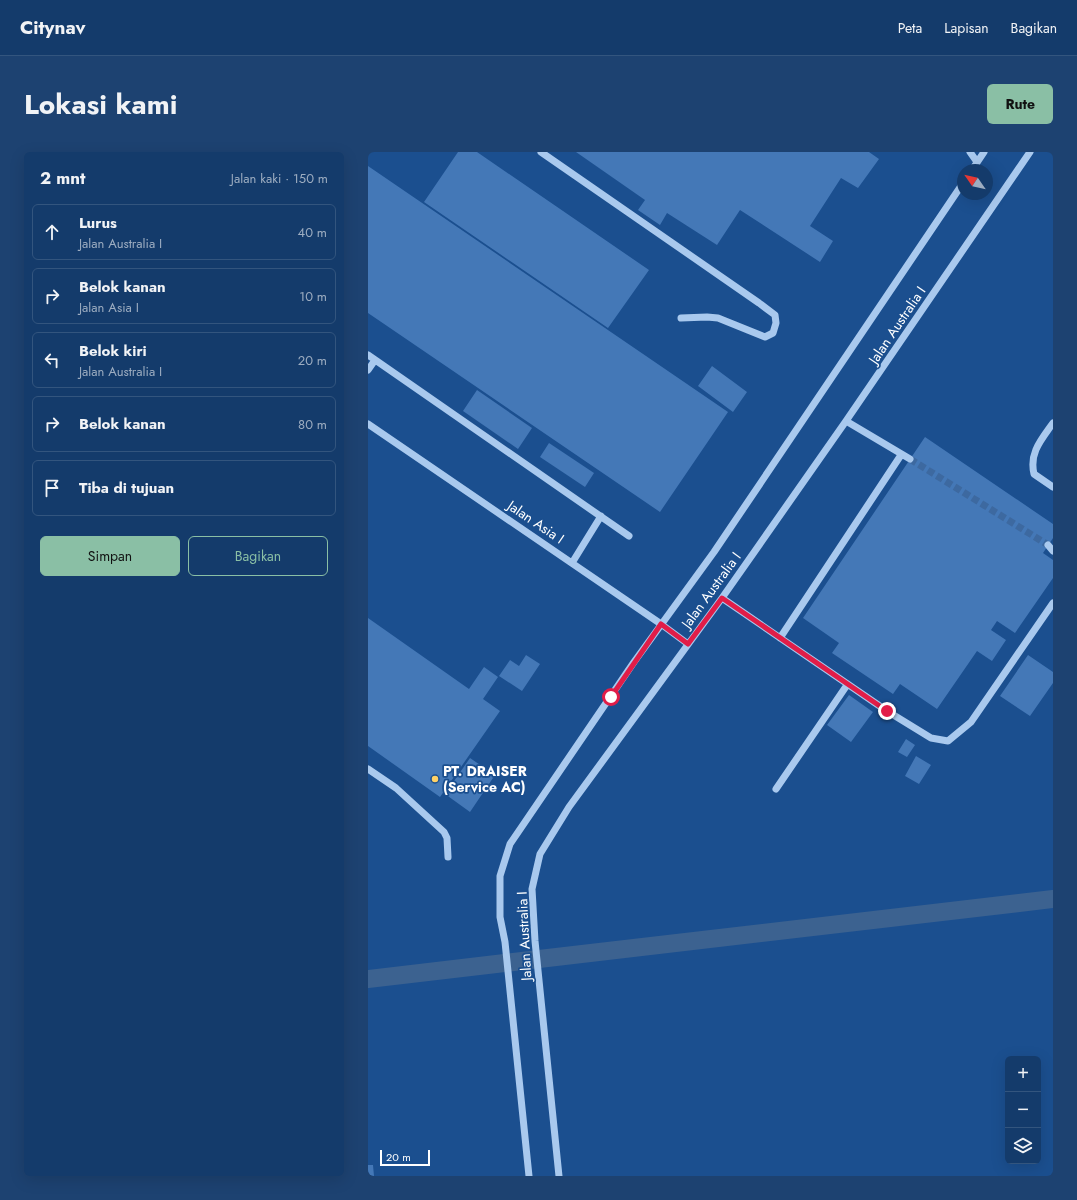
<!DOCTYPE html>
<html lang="id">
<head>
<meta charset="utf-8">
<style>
  :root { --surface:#143b6b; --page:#1d4271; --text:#f1f3f6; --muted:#9dadc1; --line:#33557e; --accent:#8abfa5 }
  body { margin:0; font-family:Jost,sans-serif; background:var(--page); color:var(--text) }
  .controls { position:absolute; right:12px; bottom:12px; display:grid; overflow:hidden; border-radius:6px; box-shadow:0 4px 16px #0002 }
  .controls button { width:36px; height:36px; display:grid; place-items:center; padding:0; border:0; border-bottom:1px solid var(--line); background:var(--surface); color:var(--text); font:20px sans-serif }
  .compass { position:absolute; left:589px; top:12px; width:36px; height:36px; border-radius:50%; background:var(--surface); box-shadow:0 4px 16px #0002; rotate:304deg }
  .scale { position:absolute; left:12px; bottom:10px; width:50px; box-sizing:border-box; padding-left:4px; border:2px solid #fff; border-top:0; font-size:11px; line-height:14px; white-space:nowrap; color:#fff; -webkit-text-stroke:3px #1b4f8f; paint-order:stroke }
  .stop { position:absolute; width:12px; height:12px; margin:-9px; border:3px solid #e11d48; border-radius:50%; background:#fff }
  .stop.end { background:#e11d48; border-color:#fff; box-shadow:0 1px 4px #0008 }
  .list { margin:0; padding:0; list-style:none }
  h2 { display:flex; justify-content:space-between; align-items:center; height:52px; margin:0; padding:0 16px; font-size:17px }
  h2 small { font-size:13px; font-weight:400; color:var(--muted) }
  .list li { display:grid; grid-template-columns:26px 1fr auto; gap:12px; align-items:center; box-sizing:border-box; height:56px; margin:0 8px 8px; padding:0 8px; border:1px solid var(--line); border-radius:6px }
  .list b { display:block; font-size:15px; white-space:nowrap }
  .list p { margin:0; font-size:13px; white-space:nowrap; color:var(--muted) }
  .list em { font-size:13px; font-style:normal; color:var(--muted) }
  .actions { display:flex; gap:8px; padding:12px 16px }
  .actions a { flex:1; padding:9px 0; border:1px solid var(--accent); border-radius:6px; text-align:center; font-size:14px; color:var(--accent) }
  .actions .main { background:var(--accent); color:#111 }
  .icon { flex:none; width:22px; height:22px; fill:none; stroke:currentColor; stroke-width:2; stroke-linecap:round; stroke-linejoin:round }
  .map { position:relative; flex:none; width:685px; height:1024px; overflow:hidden; border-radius:6px }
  header { display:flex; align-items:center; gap:24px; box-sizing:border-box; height:56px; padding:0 20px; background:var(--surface); border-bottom:1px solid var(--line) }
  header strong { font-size:19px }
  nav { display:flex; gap:22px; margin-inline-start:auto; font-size:14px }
  .intro { display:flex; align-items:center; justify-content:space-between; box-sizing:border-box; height:96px; padding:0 24px }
  h1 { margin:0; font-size:28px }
  .button { padding:10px 18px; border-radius:6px; background:var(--accent); color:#111; font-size:14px; font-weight:700 }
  main { display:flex; gap:24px; padding:0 24px }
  aside { flex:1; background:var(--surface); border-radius:6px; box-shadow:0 4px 16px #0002 }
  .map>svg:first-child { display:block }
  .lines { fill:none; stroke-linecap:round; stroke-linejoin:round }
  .canal { stroke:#3c6290; stroke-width:18 }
  .building { fill:#4478b7 }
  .minor-tunnel { stroke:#3d69a0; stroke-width:7; stroke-dasharray:7 3.5; stroke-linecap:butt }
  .minor { stroke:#a9c9ee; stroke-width:7 }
  .route { stroke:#e11d48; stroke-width:5 }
  .poi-dot { fill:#ffd166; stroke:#1b4f8f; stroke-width:1.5 }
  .labels { text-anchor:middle; stroke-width:3.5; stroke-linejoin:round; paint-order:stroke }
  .street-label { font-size:14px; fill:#fff; stroke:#1b4f8f }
  .poi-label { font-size:14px; font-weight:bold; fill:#fff; stroke:#1b4f8f; text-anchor:start }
</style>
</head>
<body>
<header>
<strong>Citynav</strong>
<nav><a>Peta</a><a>Lapisan</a><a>Bagikan</a></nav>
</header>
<div class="intro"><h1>Lokasi kami</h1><a class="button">Rute</a></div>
<main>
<aside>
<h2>2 mnt<small>Jalan kaki · 150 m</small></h2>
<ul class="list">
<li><svg class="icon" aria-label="ahead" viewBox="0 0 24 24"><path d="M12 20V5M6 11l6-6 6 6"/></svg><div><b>Lurus</b><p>Jalan Australia I</p></div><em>40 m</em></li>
<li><svg class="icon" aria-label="right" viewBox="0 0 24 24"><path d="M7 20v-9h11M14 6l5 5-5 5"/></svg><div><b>Belok kanan</b><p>Jalan Asia I</p></div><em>10 m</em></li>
<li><svg class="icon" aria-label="left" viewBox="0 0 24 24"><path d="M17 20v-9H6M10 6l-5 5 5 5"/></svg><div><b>Belok kiri</b><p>Jalan Australia I</p></div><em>20 m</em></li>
<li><svg class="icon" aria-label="right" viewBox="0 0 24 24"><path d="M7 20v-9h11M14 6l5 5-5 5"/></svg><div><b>Belok kanan</b></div><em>80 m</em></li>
<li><svg class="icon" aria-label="arrive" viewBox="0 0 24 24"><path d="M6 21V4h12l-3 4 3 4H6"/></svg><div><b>Tiba di tujuan</b></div></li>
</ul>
<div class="actions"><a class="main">Simpan</a><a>Bagikan</a></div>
</aside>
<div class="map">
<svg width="685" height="1024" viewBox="0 0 685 1024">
  <rect width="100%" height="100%" fill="#1b4f8f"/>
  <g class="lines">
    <path class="canal" d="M0,827L685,747"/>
  </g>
  <path class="building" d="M90,0H109L281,118L240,176L56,50Z
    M208,0H501L511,7L490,36L473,26L442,74L465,89L452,110L372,58L349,93L299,61L292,73L270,58L277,48Z
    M0,14L360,260L292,360L0,161Z
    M344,214L379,240L365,260L330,234Z
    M109,238L164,276L150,297L95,259Z
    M557,285L685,372V386L675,401L685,408V426L647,481L629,469L623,478L638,488L624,509L609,499L569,557L532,532L525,542L464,501L471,491L435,466Z
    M181,291L226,321L217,335L172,305Z
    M0,466L101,537L116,515L130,525L115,547L132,559L72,645L0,594Z
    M158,503L172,512L154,539L131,524L142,508L151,514Z
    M660,503L685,520V531L662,564L632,544Z
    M481,543L505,560L483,590L459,573Z
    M538,587L547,593L539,605L530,600Z
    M548,604L563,613L551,632L537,624Z
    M102,606L127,623L102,660L77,642Z
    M0,1013H5L6,1024H0Z"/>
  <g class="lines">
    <path class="minor-tunnel" d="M542,307L680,393"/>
    <path class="minor" d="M173,0L391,151L407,163L408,171L405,181L397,185L350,166L339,165L313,166
      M602,0L609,10
      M604,18L616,0
      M0,203L261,384
      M0,218L7,208
      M478,269L542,307
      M685,271C673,288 661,301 666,322L685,335
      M0,272L293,472L320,492
      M680,393L685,399
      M204,411L233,364
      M354,446L519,559L563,586L580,589L603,570L685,451
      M412,486L533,303
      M0,617L28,636L76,680L79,686L80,705
      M408,637L479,533
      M161,1024L137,790L132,765V724L142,692L266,510L346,400L595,31
      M191,1024L167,789L164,737L172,702L201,655L354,446L478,269L662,0"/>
  </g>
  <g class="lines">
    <path class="route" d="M243,545L293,472L320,492L354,446L519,559"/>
  </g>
  <circle class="poi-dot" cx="67" cy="627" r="4"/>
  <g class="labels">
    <g class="street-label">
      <text transform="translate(529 173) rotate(-56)" y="5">Jalan Australia I</text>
      <text transform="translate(168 370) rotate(34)" y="5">Jalan Asia I</text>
      <text transform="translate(343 438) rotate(-54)" y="5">Jalan Australia I</text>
      <text transform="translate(156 784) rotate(-93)" y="5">Jalan Australia I</text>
    </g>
    <g class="poi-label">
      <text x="75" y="624">PT. DRAISER<tspan x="75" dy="16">(Service AC)</tspan></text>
    </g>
  </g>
</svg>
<div class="controls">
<button>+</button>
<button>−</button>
<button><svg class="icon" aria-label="layers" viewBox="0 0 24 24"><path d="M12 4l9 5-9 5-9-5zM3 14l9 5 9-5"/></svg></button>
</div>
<svg class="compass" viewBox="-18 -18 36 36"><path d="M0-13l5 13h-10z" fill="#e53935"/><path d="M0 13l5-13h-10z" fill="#9dadc1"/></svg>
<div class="scale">20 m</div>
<div class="stop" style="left:243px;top:545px"></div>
<div class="stop end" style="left:519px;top:559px"></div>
</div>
</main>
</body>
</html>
